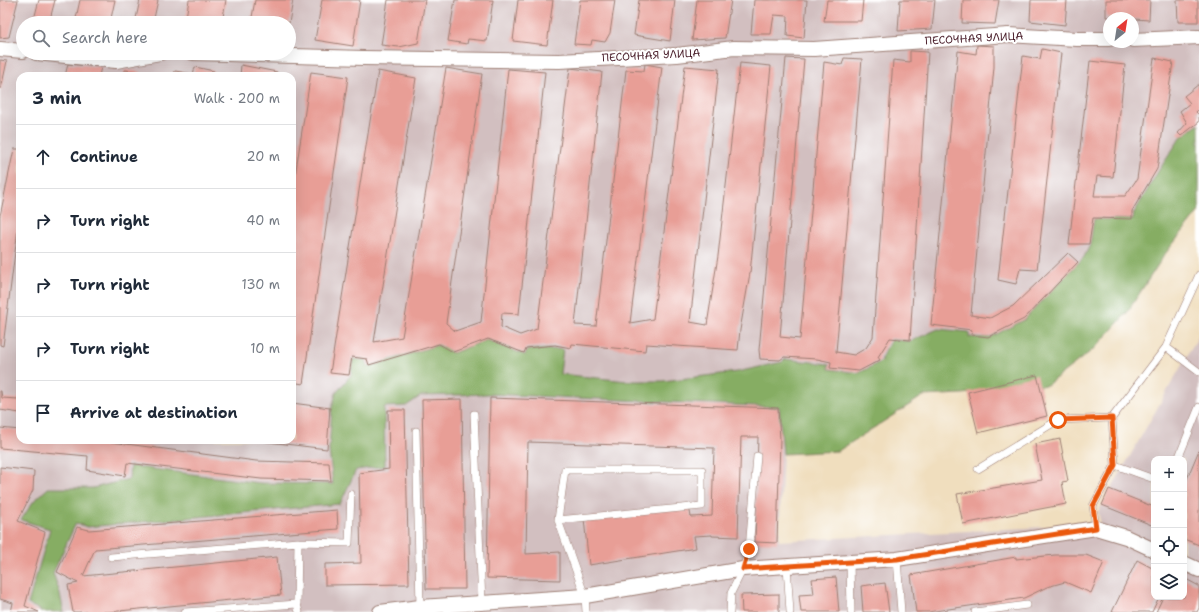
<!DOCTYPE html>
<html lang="en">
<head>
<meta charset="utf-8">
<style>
  :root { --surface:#fff; --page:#f6f6f7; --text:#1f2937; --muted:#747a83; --line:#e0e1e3 }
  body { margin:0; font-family:"Shantell Sans",sans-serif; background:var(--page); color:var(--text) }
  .controls { position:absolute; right:12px; bottom:12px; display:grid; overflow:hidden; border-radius:8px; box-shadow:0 4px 16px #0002 }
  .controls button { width:36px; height:36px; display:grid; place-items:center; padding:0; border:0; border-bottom:1px solid var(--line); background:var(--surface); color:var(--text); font:20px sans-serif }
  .compass { position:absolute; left:1103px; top:12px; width:36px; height:36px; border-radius:50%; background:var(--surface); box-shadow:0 4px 16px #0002; rotate:30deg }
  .stop { position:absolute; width:12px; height:12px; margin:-9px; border:3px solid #ea580c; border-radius:50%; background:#fff }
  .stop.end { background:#ea580c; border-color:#fff; box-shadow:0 1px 4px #0008 }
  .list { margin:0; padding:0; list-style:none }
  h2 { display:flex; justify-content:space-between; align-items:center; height:52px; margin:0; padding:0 16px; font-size:17px }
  h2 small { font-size:13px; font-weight:400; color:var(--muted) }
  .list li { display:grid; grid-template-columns:26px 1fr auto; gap:12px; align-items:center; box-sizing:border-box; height:64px; padding:0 16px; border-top:1px solid var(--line) }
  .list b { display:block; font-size:15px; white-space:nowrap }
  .list em { font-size:13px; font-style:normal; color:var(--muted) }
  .icon { flex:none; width:22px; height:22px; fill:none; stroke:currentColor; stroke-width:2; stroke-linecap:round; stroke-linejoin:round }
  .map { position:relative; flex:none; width:1199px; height:612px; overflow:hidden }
  .search { position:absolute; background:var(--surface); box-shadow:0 4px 16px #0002; left:16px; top:16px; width:280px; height:44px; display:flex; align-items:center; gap:10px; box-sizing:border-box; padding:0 14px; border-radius:22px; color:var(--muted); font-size:15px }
  .panel { position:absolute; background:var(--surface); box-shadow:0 4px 16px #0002; left:16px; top:72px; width:280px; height:372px; border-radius:12px }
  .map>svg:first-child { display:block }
  .industrial { fill:#d2bfc0; fill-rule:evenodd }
  .forest { fill:#86ad64; stroke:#686648 }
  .building { fill:#e89e96 }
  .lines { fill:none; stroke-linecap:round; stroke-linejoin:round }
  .service-casing { stroke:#9d7e74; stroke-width:8 }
  .minor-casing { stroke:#9d7e74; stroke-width:16 }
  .service { stroke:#fff; stroke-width:7 }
  .minor { stroke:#fff; stroke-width:14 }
  .route { stroke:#ea580c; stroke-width:5 }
  .labels { text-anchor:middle; stroke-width:4; stroke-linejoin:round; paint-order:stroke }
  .street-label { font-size:11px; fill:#4a1f2b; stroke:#fff }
</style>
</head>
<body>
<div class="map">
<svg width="1199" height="612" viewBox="0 0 1199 612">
  <rect width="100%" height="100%" fill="#fff"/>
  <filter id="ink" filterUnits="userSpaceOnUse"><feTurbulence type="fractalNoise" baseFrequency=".025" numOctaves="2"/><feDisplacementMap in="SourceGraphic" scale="8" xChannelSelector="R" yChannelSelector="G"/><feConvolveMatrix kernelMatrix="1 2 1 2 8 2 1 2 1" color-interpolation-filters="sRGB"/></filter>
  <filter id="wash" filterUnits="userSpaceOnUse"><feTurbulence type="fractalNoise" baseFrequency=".012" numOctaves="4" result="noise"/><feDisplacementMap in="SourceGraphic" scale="16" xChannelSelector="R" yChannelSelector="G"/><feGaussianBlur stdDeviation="0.9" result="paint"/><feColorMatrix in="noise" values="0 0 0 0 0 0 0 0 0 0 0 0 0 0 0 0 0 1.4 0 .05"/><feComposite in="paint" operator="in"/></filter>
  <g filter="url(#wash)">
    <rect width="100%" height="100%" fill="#f0debe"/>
    <path class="industrial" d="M0,0H1199V124L1181,137L1133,220L1094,219L1090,245L1084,257L1024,320L989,338L969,337V332L938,329L911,341L891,340L883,361L859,373L829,369V364L782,362L737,372L663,381H627L559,374L563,349L525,355L487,340L453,353L438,345L368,367L351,375L336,393L329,450L333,484L260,483L130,466L129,479L93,488H48L21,520L50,529L28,604L40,610V612H0ZM1109,18H1133V42H1109ZM23,23H289V53H23ZM20,76H292V440H20Z
      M1199,335V612H64L59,590L53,573L76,523L88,527L340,504L356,470L385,466L384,407L406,406L421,396L489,394L779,407L783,454L779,541L1101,524L1098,512ZM1154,459H1184V597H1154Z"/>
    <path class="forest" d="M1199,124V211L1165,254L1126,314L1095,348L1047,385L962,394L923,396L838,451L783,454L779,407L489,394L421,396L406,406L384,407L385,466L356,470L340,504L87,527L76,523L53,573L59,590L64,612H40V610L28,604L50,529L21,520L33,502L48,488H93L129,479L130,466L260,483L333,484L329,450L332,408L336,393L351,375L353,359L366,360L368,367L438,345L453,353L487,340L525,355L527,350L563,349L560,374L627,381H663L737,372L782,362L785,359L829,364V369L859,373L882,361L881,358L891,340L911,341L938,329L969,332V337L989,338L1024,320L1084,257L1090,245L1094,219L1133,220L1134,213L1159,170L1181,137Z"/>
    <g id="blocks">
      <path class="building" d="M0,0H18L9,37L0,38Z
        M39,0H55L49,23H33Z
        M80,0H115L110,23H75Z
        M140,0H158L153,23H135Z
        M189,0H226L222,23H185Z
        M255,0H293L289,23H251Z
        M322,0H360L353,46L315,40Z
        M388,0H425L418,43L399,47L381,45Z
        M455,0H493L487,41L468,39L467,44L448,41Z
        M518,0H553L547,45L513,41Z
        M580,0H615L610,33L605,42L592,40L591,45L574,44Z
        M639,0H675L670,41L634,35Z
        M697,0H731L725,38L692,40Z
        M754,0H807L804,38L787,36L788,16L774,15L771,34H751Z
        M827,0H863L861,21H824Z
        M900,0H935L932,29L898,31Z
        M963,0H999L995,24L962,23Z
        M1031,0H1067L1065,25L1030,21Z
        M1106,0H1150L1149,20L1106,17Z
        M1177,0H1198V22H1178Z
        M977,45L994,46V67L971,315L990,318L1013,306L1068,253L1078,262L1024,319L988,337L971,335L972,330L931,325L958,51L976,54Z
        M1042,49L1061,53L1037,270L1020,269L1016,284L998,280L1023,56L1040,59Z
        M910,51L928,52L910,340L890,338L878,357L880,360L859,371L830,368L831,362L817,359L784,357L780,360L760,359L759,350L786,58L804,59L780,337L800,339L824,62L842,65L844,58L862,59L836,352L854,355L866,348L873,337L893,60L910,62Z
        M1154,58L1173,62L1157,169L1132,211V219L1093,218L1089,244H1069L1090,61L1125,65L1113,177L1097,176L1094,196H1125L1137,179Z
        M0,60L7,61L1,89H0Z
        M740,63L771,66L750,273L740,330L738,350L646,344L645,351L572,344L571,348L555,345L526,348L524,353L488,339L453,352L439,344L369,365L367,359L352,357L349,375L330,373L378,71L416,78L374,342L402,337L446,68L482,74L446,323L455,331L481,322L508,69L545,72L519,314L502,313L501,327L520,335L537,329L570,68L602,72L575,325L596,326L626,70L644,71L645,64L662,67L630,323L653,319L685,66L719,69L690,322L707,325L718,256Z
        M68,64L101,67L99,76H65Z
        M241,65L277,72V76H240Z
        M195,67L214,71L213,76H174L175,71L193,74Z
        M125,70L140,72L139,76H124Z
        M311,72L348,77L303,384L292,382V196Z
        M1199,84V109L1196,112L1199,115V122L1181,136L1178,133L1187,123L1180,111L1190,103L1184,96Z
        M14,149H20V213L3,346L0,345V216Z
        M1037,375L1047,416L978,433L968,392Z
        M0,391H1L2,398L18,399L20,392V413L0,410Z
        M490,398L778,408L780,439L777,543L755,542L758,437H741L738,537L712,536V535L694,536L696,548L589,565L584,519L689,506L691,517L712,516L714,448L528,442L526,554L560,552V580L487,578Z
        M462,399L465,589H426L422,400Z
        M292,403L330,408L327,449L260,441L292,440Z
        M388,410H405L409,584L325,585V564L361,563L359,473L389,469Z
        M0,428L20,430V440H96L256,461L329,463L331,481L261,479L127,463L125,476L87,470L88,456L0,448Z
        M1060,439L1068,481L1062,482L1066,504L963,524L957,494L1042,480L1035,444Z
        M1199,450V545L1184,539V486Z
        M0,467L34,471L33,490L18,521L45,532L25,606L39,612H11L13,603L0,599V502L1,497H0Z
        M1109,489L1154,507V526L1102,505Z
        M337,510L338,529L95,549L83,576L277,557L281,595L109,612H73L68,585L78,583L57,572L77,527L89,530Z
        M1055,555H1086L1104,562L1091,593L1065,582L1047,587L1024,598L928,612H916L911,575L1016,557V559Z
        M1137,560L1154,569V597H1159L1152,612H1112Z
        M836,577L839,612H801L799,595L814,594L812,579Z
        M1184,578L1199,586V608L1197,612H1156L1163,597H1184Z
        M885,583L889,612H863L861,586Z
        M779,594V612H742L741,595Z"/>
    </g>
  </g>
  <g filter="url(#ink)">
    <use href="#blocks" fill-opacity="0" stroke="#9d7e74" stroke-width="1"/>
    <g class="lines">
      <g class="service-casing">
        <path id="service" d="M1166,347L1199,372
          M474,414L482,603
          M416,431L420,607
          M1178,459L1199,407
          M1115,465L1154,479
          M978,469L1058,420L1112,418
          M558,520L702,506V470H565L558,520L585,596L586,612
          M1096,528L1093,506L1115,465L1112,418L1166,347L1199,275
          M298,542L349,543L351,494
          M111,557L298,542L297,604L299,612
          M897,559L901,612
          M850,561L851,612
          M787,566L790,612
          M185,612L297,604
          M730,612L731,593L743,569L749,549L757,456
          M975,612L1027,605"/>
      </g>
      <g class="minor-casing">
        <path id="minor" d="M1133,40L1199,37
          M0,49L23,51
          M36,53L116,61L160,53
          M193,53L364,58L559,61L677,55L734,48L814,49L1008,35L1077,39H1109
          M1184,563L1199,570
          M380,612L420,607L585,596L743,569L897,559L1096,528L1126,537L1154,550"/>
      </g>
      <use href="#service" class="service"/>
      <use href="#minor" class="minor"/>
    </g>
  </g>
  <g class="lines" filter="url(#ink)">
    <path class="route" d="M749,549L743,569L897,559L1096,528L1093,506L1115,465L1112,418L1058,420"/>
  </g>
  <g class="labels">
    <g class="street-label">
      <text transform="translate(974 38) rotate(-3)" y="4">ПЕСОЧНАЯ УЛИЦА</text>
      <text transform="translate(651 55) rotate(-3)" y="4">ПЕСОЧНАЯ УЛИЦА</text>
    </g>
  </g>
</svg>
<div class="controls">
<button>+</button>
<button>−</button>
<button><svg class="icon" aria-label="locate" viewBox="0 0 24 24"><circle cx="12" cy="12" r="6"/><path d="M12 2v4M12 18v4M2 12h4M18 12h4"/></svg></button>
<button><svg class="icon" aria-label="layers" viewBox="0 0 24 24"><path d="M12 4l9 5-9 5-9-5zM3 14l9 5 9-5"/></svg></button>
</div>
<svg class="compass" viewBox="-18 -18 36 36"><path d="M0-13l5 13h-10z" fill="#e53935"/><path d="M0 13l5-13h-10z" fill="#747a83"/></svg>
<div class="stop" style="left:1058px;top:420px"></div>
<div class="stop end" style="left:749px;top:549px"></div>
<div class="search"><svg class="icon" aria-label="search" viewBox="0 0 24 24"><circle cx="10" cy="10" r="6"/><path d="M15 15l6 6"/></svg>Search here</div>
<section class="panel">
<h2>3 min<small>Walk · 200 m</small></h2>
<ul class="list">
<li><svg class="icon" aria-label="ahead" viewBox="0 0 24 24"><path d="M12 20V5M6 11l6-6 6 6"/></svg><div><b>Continue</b></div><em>20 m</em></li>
<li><svg class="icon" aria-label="right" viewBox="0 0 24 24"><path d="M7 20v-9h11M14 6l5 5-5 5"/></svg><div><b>Turn right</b></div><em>40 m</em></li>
<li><svg class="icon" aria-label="right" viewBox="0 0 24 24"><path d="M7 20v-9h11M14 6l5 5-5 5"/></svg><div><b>Turn right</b></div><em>130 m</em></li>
<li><svg class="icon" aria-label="right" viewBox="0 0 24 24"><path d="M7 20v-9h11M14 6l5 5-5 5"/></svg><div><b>Turn right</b></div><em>10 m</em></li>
<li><svg class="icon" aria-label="arrive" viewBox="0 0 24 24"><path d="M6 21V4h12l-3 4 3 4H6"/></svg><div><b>Arrive at destination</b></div></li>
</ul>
</section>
</div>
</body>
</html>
